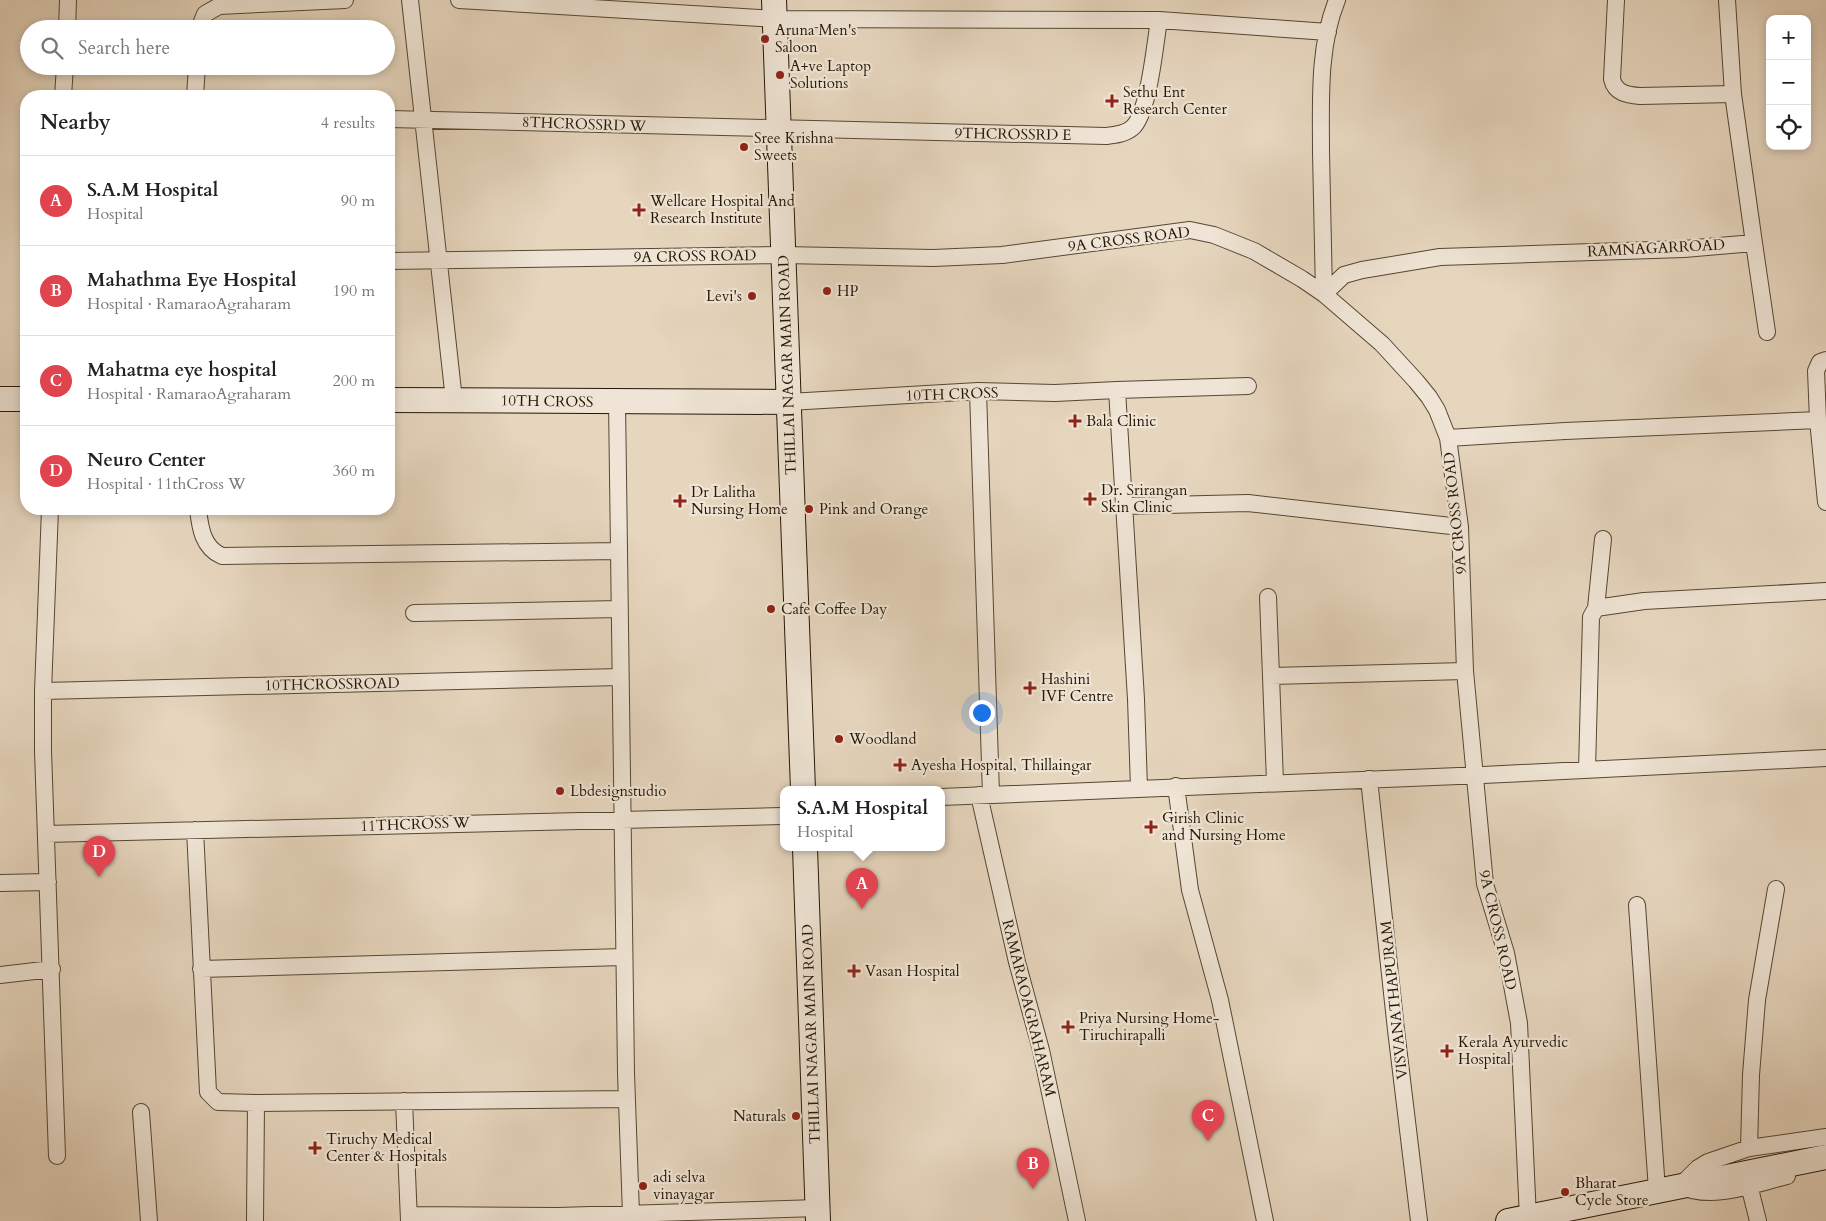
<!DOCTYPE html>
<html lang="en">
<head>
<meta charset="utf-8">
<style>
  :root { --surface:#fff; --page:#f2f2f2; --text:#222; --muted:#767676; --line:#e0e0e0; --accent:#7c3aed }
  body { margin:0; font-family:Cardo,serif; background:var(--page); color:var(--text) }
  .controls { position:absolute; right:15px; top:15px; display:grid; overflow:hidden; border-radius:10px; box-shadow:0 2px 8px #0003 }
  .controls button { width:45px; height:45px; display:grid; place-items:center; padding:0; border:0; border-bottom:1px solid var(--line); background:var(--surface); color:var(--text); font:25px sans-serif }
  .you { position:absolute; left:981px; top:712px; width:18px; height:18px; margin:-12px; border:4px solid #fff; border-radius:50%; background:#1a73e8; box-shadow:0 0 0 8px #1a73e833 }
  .badge { display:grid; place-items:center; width:32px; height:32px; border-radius:50%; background:var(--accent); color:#fff; font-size:16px; font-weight:700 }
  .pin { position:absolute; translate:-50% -41px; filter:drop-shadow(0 1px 2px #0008) }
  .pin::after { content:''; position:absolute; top:26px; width:18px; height:15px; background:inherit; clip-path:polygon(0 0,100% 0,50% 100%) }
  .popup { position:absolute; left:780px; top:786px; width:165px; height:65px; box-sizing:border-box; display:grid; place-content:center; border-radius:10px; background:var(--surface); filter:drop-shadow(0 1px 4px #0005); font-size:16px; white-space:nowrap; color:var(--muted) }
  .popup b { font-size:19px; color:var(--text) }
  .popup::after { content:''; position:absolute; left:50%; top:100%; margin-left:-10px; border:10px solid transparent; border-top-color:var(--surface) }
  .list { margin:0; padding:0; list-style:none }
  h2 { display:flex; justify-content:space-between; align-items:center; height:65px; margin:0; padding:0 20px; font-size:21px }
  h2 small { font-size:16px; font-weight:400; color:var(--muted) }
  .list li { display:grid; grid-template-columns:32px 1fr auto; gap:15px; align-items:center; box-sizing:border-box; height:90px; padding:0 20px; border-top:1px solid var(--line) }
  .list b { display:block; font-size:19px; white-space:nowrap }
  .list p { margin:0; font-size:16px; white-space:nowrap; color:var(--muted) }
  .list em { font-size:16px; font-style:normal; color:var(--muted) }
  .icon { flex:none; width:28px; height:28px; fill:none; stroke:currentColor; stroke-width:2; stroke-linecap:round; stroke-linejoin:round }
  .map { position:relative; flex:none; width:1826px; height:1221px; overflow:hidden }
  .search { position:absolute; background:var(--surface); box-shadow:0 2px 8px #0003; left:20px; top:20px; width:375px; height:55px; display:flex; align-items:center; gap:12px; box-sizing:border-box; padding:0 18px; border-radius:28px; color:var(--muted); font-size:19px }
  .panel { position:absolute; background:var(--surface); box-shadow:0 2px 8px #0003; left:20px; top:90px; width:375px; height:425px; border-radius:20px }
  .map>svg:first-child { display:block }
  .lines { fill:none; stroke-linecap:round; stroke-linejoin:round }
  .street-casing { stroke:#554732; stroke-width:18 }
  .secondary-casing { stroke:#251704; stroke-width:26 }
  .street { stroke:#efe4d5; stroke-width:16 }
  .secondary { stroke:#efe4d5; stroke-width:24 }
  .poi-dot { fill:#8f2418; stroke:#efe4d5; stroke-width:2 }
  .labels { text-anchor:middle; stroke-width:4.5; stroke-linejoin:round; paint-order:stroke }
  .poi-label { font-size:15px; fill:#251704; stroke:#efe4d5; text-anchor:start }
  .street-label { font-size:15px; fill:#251704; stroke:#efe4d5 }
</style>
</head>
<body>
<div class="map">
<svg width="1826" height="1221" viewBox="0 0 1826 1221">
  <rect width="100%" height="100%" fill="#e6d6be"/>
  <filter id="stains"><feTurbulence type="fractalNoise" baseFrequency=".004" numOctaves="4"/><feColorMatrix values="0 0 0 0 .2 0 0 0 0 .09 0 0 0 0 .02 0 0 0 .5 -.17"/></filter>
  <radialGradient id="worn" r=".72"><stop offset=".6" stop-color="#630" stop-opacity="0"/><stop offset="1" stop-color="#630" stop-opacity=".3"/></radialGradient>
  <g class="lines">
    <g class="street-casing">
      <path id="street" d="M410,0L454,400
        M459,0L775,19L1159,20L1328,32
        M1616,0L1612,79C1615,93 1627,95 1640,96L1733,94
        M67,29L68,0
        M199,29L205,14L219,6L345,0
        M63,96L65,66
        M195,96L197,66
        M389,119L1106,136C1115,135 1125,134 1132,128C1149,114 1155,43 1159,20
        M1754,243L1767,332
        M389,261L783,255L933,258L1002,255L1190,230L1214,235L1254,251L1302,279L1324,294L1382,344L1416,381L1429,397L1437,410L1448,438L1460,527L1465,671L1485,884L1506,953L1519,1023L1528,1218
        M1324,294L1344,275L1362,270L1440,257L1684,249L1754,243L1733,94L1727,0
        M1324,294C1323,247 1322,199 1321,152C1321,101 1318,47 1337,0
        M1826,360L1820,362L1816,371L1818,420L1826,502
        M1117,390L1248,386
        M978,391L991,795
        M617,402L626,1073L631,1214
        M789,402L978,391L1055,393L1117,390L1136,699L1139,788
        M1448,438L1565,431L1818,420
        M1124,506L1248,503L1460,527
        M50,509L43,691V751L57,1156
        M198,509C200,528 203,548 222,556L619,551
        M1268,597L1275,782
        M1596,608L1603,539
        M414,613L619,609
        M1271,676L1465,671
        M43,691L620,677
        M1587,770L1591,617L1596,608L1644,601L1826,591
        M1369,779L1396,1030L1419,1221
        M1176,786L1190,890L1220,1000L1265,1221
        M979,795L1017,962L1041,1050L1077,1221
        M941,797L1483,775L1826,758
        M195,830L208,1092L218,1102L256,1103
        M46,834L783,816
        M0,883L48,882
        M1637,905L1657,1190
        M201,969L624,957
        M0,975L52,969
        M404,1101L409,1221
        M141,1112L149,1221
        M1749,1148L1751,1075L1757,1000L1776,889
        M1787,1176C1754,1184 1712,1201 1680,1186L1698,1168L1708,1162L1749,1148L1826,1137
        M1749,1185L1758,1221
        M410,1215L558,1216L818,1208
        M255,1221L256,1103L627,1099"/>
    </g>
    <g class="secondary-casing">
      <path id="secondary" d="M774,0L803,790
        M0,399H26
        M389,400L789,402
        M805,848L818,1221
        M1508,1221L1826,1157"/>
    </g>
    <use href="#street" class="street"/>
    <use href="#secondary" class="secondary"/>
  </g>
  <g class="poi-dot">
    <circle cx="765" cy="39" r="5"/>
    <circle cx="780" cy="75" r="5"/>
    <path d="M1109.5 93.5h5v5h5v5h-5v5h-5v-5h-5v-5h5z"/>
    <circle cx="744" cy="147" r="5"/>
    <path d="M636.5 202.5h5v5h5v5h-5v5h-5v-5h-5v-5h5z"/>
    <circle cx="827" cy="291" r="5"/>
    <circle cx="752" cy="296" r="5"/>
    <path d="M1072.5 413.5h5v5h5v5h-5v5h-5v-5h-5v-5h5z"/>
    <path d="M1087.5 491.5h5v5h5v5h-5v5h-5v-5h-5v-5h5z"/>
    <path d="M677.5 493.5h5v5h5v5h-5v5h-5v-5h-5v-5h5z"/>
    <circle cx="809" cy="509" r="5"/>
    <circle cx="771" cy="609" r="5"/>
    <path d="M1027.5 680.5h5v5h5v5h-5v5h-5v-5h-5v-5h5z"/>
    <circle cx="839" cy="739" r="5"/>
    <path d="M897.5 757.5h5v5h5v5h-5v5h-5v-5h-5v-5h5z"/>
    <circle cx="560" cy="791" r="5"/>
    <path d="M1148.5 819.5h5v5h5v5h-5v5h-5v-5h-5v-5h5z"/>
    <path d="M851.5 963.5h5v5h5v5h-5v5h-5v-5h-5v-5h5z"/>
    <path d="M1065.5 1019.5h5v5h5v5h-5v5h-5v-5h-5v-5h5z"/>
    <path d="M1444.5 1043.5h5v5h5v5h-5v5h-5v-5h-5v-5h5z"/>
    <circle cx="796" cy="1116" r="5"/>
    <path d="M312.5 1140.5h5v5h5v5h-5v5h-5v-5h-5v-5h5z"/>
    <circle cx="643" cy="1186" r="5"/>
    <circle cx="1565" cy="1192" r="5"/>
  </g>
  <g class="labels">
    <g class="poi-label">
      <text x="775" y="35">Aruna Men's<tspan x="775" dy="17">Saloon</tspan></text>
      <text x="790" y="71">A+ve Laptop<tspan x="790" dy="17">Solutions</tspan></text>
      <text x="1123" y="97">Sethu Ent<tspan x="1123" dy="17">Research Center</tspan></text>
      <text x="754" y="143">Sree Krishna<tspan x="754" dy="17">Sweets</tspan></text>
      <text x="650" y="206">Wellcare Hospital And<tspan x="650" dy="17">Research Institute</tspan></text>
      <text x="837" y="296">HP</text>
      <text x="742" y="301" text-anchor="end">Levi's</text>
      <text x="1086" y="426">Bala Clinic</text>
      <text x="1101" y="495">Dr. Srirangan<tspan x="1101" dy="17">Skin Clinic</tspan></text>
      <text x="691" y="497">Dr Lalitha<tspan x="691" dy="17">Nursing Home</tspan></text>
      <text x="819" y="514">Pink and Orange</text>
      <text x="781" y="614">Cafe Coffee Day</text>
      <text x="1041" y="684">Hashini<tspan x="1041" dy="17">IVF Centre</tspan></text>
      <text x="849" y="744">Woodland</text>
      <text x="911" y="770">Ayesha Hospital, Thillaingar</text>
      <text x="570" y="796">Lbdesignstudio</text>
      <text x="1162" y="823">Girish Clinic<tspan x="1162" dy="17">and Nursing Home</tspan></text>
      <text x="865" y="976">Vasan Hospital</text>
      <text x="1079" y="1023">Priya Nursing Home-<tspan x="1079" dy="17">Tiruchirapalli</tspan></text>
      <text x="1458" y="1047">Kerala Ayurvedic<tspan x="1458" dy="17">Hospital</tspan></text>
      <text x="786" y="1121" text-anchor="end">Naturals</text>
      <text x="326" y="1144">Tiruchy Medical<tspan x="326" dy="17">Center &amp; Hospitals</tspan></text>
      <text x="653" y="1182">adi selva<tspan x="653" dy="17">vinayagar</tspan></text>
      <text x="1575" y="1188">Bharat<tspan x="1575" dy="17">Cycle Store</tspan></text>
    </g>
    <g class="street-label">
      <text transform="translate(584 124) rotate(2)" y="5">8THCROSSRD W</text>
      <text transform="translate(1013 134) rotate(1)" y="5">9THCROSSRD E</text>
      <text transform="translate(1129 239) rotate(-7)" y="5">9A CROSS ROAD</text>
      <text transform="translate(1656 248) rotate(-3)" y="5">RAMNAGARROAD</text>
      <text transform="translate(695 256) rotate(-1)" y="5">9A CROSS ROAD</text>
      <text transform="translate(787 365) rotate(-92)" y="5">THILLAI NAGAR MAIN ROAD</text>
      <text transform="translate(952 394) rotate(-2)" y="5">10TH CROSS</text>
      <text transform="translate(547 401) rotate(1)" y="5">10TH CROSS</text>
      <text transform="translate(1455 513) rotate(-96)" y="5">9A CROSS ROAD</text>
      <text transform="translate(332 684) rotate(-1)" y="5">10THCROSSROAD</text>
      <text transform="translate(415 824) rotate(-2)" y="5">11THCROSS W</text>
      <text transform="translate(1498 930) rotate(77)" y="5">9A CROSS ROAD</text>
      <text transform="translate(1394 1000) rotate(-96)" y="5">VISVANATHAPURAM</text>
      <text transform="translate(1029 1008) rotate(76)" y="5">RAMARAOAGRAHARAM</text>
      <text transform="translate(811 1034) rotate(-92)" y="5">THILLAI NAGAR MAIN ROAD</text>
    </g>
  </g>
  <rect width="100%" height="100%" filter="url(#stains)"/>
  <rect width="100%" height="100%" fill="url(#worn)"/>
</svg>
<div class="controls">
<button>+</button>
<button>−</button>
<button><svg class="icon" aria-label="locate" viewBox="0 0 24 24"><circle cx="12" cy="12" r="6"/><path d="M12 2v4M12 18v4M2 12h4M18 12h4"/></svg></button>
</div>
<div class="you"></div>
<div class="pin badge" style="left:862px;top:909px;background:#e0444e">A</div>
<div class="popup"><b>S.A.M Hospital</b>Hospital</div>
<div class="pin badge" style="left:1033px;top:1189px;background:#e0444e">B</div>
<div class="pin badge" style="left:1208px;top:1141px;background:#e0444e">C</div>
<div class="pin badge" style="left:99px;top:877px;background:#e0444e">D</div>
<div class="search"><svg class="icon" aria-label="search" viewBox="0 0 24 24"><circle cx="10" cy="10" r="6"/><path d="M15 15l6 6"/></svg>Search here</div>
<section class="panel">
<h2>Nearby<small>4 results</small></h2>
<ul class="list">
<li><span class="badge" style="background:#e0444e">A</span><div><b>S.A.M Hospital</b><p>Hospital</p></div><em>90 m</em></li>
<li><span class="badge" style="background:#e0444e">B</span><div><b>Mahathma Eye Hospital</b><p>Hospital · RamaraoAgraharam</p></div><em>190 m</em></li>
<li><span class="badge" style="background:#e0444e">C</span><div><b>Mahatma eye hospital</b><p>Hospital · RamaraoAgraharam</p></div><em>200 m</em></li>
<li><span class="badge" style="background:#e0444e">D</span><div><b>Neuro Center</b><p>Hospital · 11thCross W</p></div><em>360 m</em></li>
</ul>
</section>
</div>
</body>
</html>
